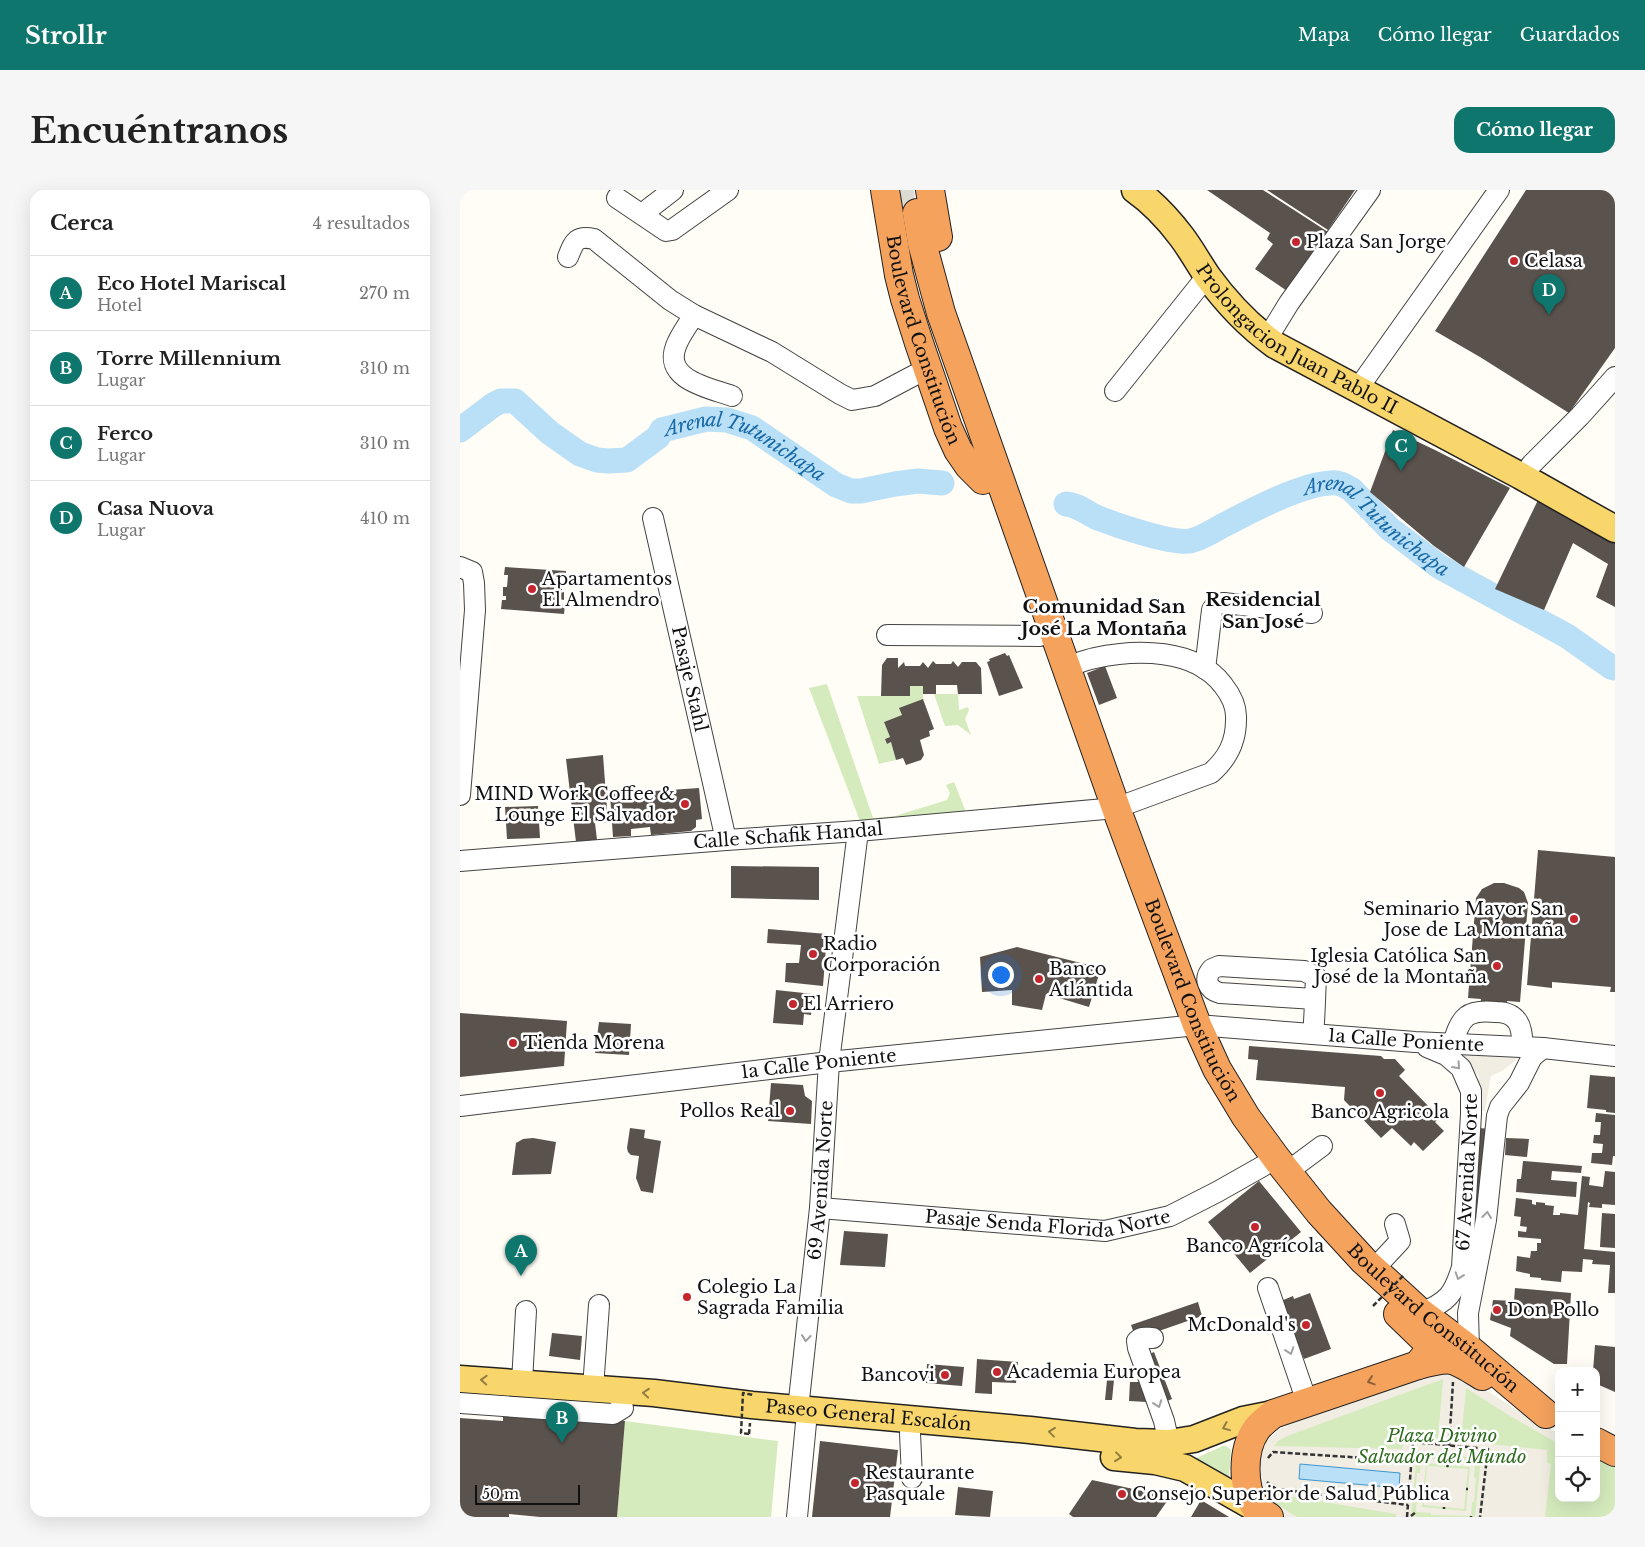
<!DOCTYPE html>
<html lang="es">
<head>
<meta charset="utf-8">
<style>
  :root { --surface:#fff; --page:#f6f6f6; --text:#222; --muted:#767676; --line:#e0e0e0; --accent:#0f766e }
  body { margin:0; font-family:"Libre Baskerville",serif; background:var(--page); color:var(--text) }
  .controls { position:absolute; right:15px; bottom:15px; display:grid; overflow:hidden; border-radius:10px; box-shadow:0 5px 20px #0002 }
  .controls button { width:45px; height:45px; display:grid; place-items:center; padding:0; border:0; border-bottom:1px solid var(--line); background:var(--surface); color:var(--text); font:25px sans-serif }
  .scale { position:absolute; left:15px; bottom:12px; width:105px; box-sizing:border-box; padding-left:5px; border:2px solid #111; border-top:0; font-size:14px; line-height:18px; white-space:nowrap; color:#111; -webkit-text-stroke:4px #fff; paint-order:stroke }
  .you { position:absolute; left:540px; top:784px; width:18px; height:18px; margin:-12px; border:4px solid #fff; border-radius:50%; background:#1a73e8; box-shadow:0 0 0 8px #1a73e833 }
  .badge { display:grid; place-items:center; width:32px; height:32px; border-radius:50%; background:var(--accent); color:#fff; font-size:16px; font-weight:700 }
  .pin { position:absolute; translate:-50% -41px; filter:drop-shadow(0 1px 2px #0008) }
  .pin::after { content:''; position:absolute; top:26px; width:18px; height:15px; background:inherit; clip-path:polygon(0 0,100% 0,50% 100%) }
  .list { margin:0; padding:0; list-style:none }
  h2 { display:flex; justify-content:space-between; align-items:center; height:65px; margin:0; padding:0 20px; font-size:21px }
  h2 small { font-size:16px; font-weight:400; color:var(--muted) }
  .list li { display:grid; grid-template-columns:32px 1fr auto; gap:15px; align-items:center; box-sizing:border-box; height:75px; padding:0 20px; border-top:1px solid var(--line) }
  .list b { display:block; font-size:19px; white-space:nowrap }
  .list p { margin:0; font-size:16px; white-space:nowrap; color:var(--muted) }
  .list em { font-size:16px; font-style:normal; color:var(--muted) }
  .icon { flex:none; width:28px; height:28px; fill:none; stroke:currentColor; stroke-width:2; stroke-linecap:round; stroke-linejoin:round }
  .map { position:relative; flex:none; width:1155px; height:1327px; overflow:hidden; border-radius:15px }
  header { display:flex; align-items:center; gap:30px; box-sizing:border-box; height:70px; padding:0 25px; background:var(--accent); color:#fff }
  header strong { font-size:24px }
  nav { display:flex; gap:28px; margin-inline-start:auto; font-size:18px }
  .intro { display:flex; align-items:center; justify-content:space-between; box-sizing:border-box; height:120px; padding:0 30px }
  h1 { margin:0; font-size:35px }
  .button { padding:12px 22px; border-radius:15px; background:var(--accent); color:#fff; font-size:18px; font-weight:700 }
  main { display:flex; gap:30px; padding:0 30px }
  aside { flex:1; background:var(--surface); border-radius:15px; box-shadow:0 5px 20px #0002 }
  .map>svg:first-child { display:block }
  .green { fill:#d5ebbd }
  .plaza { fill:#f1ede2; fill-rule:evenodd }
  .water { fill:#b9e0f7; stroke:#3f96cf }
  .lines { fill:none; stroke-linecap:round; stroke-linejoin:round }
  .river { stroke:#b9e0f7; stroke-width:25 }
  .building { fill:#5a524d }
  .highway-tunnel { stroke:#dbdad3; stroke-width:28; stroke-dasharray:28 14; stroke-linecap:butt }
  .minor-casing { stroke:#444; stroke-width:22 }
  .major-casing { stroke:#222; stroke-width:29 }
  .highway-casing { stroke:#222; stroke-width:30 }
  .path { stroke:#333; stroke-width:2.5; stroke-dasharray:5 2.5; stroke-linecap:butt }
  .minor { stroke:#fff; stroke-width:20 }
  .major { stroke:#f9d66b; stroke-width:26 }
  .highway { stroke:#f5a25d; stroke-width:28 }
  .path-bridge { stroke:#333; stroke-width:2.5; stroke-dasharray:5 2.5; stroke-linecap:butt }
  .oneway { stroke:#a0a0a0 }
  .oneway2 { stroke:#917d42 }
  .oneway3 { stroke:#8e613b }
  .poi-dot { fill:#c4262e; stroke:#fff; stroke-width:2 }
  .labels { text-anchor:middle; stroke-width:5; stroke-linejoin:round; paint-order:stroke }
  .poi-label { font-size:18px; fill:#111; stroke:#fff; text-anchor:start }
  .street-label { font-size:18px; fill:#111; stroke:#fff }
  .park-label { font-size:18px; font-style:italic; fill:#2f6b1f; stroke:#fff }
  .water-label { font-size:19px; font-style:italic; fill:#1768a6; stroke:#fff }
  .neighbourhood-label { font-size:19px; font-weight:bold; fill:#111; stroke:#fff }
</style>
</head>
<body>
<header>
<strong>Strollr</strong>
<nav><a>Mapa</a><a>Cómo llegar</a><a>Guardados</a></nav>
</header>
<div class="intro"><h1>Encuéntranos</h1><a class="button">Cómo llegar</a></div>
<main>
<aside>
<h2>Cerca<small>4 resultados</small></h2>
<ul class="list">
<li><span class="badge">A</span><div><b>Eco Hotel Mariscal</b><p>Hotel</p></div><em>270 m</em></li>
<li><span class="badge">B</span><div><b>Torre Millennium</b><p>Lugar</p></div><em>310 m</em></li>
<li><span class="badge">C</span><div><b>Ferco</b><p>Lugar</p></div><em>310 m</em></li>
<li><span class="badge">D</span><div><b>Casa Nuova</b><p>Lugar</p></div><em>410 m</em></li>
</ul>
</aside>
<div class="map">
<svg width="1155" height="1327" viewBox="0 0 1155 1327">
  <rect width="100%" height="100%" fill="#fffdf5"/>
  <path class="green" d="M367,494L413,628L435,626L487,610L490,603L486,595L494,592L506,622L400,631L349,498Z
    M450,496H463V509L440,518L442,525L424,532L430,547L425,549L427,554L431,552L436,570L419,574L397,506H449Z
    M474,504H498L499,520L508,517L509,520L505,529L511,545L498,535L485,536Z
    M970,1186L1018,1195L1065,1226L1099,1244V1308H1136V1264L1155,1273V1327H820L810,1319L806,1252L819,1240L832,1234Z
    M165,1231L318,1251L311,1327H157Z
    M763,1256H766L771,1260L769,1286L764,1288L734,1269Z"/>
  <path class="plaza" d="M994,860L1060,867L1042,881L1031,886L1025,921L1018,920L1019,886Z
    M988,1183L998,1184L1018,1195L1065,1226L1099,1244V1254L1050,1226L1006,1198L1001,1251L1087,1260V1273L1091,1274L1085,1327H1015L1021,1268L957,1263L951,1326L961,1327H936V1324L810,1303L812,1309L818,1315L837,1327H820L816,1324L795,1290L801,1259L811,1247L819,1240L832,1234L970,1186ZM983,1189L978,1248L944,1246L942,1259L814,1256L818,1251L827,1246ZM840,1275L940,1283L939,1297Z
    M976,1267L1000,1269V1271L1015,1273L1014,1287L1016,1288L1014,1312H1012L1011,1326L971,1325V1323L956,1322L957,1307H955L957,1283H960L961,1268L976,1269ZM966,1273L1010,1277L1006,1321L962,1317Z
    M967,1276L1008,1279L1004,1319L964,1315Z"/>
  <path class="water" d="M840,1274L940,1283L939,1298L839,1289Z"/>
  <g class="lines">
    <g class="river">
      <path id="s1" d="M0,240L33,215L41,211H55L90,243L120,264L137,270L148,271L167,270L198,247L202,240L246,229L267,230L292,238L376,295L391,301H401L435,294L458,291L482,293"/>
      <path id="s2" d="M606,314C618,315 627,323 638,328C656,335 711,354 730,351C744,348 755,339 768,333C794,319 842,294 871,293C879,292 886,296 892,300L930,339L980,377L1107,446L1151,477L1155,478"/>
    </g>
  </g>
  <path class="building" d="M747,0H803L868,42L830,103L795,79L813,54L807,49L810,43Z
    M807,0H895L868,40Z
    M1066,0H1155V158L1109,223L1020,167L975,141Z
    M933,240L975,260L1050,298L1004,377L974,356L910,302Z
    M1078,310L1155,349V417L1136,407L1148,374L1113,353L1084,420L1035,399Z
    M45,377L106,381L105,389H102L101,401H104V410L99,409V414H105L104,424L41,419L42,410H46V406H43V397H47L48,385H44Z
    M545,463L547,466L549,465L563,498L539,506L527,472L530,471L529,469Z
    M427,468H438V478L444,472L445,476H460L463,472L468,478L473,471L476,474H491L493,471L498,477L502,472H516L521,478L522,504H498L497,495H476V504H463V496H450V506H421L422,475Z
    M645,476L657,508L639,515L627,483Z
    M463,509L474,539L469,541L470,546L460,550L464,565L461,570L446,575L443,568L436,570L431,552L427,554L425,549L430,547L424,532L442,525L439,518Z
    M143,565L148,632L135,633L137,650L116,652L106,569Z
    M239,598L242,629L236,630V637L231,641L191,645L190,637L171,639V646L153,647L150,604Z
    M78,616L80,648L47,649L45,617Z
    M1078,660L1155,667V802H1150L1151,797L1092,792V798L1067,795Z
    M271,676L359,677V710L271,708Z
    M1034,693H1044L1059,698L1064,702L1068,713L1060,812L1047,811L1046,829L1019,827L1021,809L1008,808L1016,708L1022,699Z
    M308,739L367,744L363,796L325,792L326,773H339L341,755L307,753Z
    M557,757L641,778L629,817L586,804L582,820L552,815V800L522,802L520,767Z
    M316,800L353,804L351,825L344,824L343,835L313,833Z
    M0,823L107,831L104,876L0,887Z
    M139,832L171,834L169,865L135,863Z
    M789,856L921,866L924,869H935L945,880L939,886L980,928L975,932L984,941L963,961L954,952L951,956L932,938L921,948L884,910L885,897L796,890L798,870L788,869Z
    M1130,885L1155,887V923L1146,922V920L1127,918Z
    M311,893L343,895L345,906L352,911L351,934L308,931Z
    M1136,923L1155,925V966H1153L1152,975L1131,973L1132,963H1142L1143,954L1133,953L1134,945H1140L1141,932H1135Z
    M170,938L185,940L184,948L201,951L193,1003L181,1001L176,988L179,966L171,965L168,962L167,958Z
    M1019,938L1031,939L1021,1047L1008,1044Z
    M73,948L96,952L91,984L52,985L56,953L63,949Z
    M1046,948L1069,949L1067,967L1045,965Z
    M1063,971L1122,976L1121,983L1092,981L1091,990L1117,992L1116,1007L1056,1002L1057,989H1061Z
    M1145,981L1155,982V1015L1142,1014V1018L1129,1017L1130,1013L1128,1012L1124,1059L1155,1062V1103H1148L1150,1075L1132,1074L1133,1070L1123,1069L1122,1082L1102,1081L1101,1092L1081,1090V1088L1070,1087V1084L1056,1081L1057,1066L1070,1068L1071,1061H1077V1053H1081V1049L1058,1047V1041L1066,1042L1067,1037L1060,1036L1061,1027L1054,1026L1056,1008L1072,1010V1014L1076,1015V1012L1085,1013V1015L1094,1016L1093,1025H1100V1023L1118,1025L1122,986L1130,987L1129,995L1143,997Z
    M799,991L841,1042L790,1083L748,1032Z
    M1142,1023L1155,1024V1058L1140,1057Z
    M384,1041L428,1044L425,1077L380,1075Z
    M1055,1098L1111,1103L1107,1174H1094L1050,1146L1051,1138L1030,1130L1033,1110L1054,1111Z
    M850,1103L871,1159L844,1169L821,1111L833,1106L834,1109Z
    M738,1112L742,1126L676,1149L671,1135Z
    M92,1143L122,1146L120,1170L89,1166Z
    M1135,1155L1155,1157V1202L1139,1195V1191H1136V1181H1133Z
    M694,1162L712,1209L700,1214L683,1167Z
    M517,1169L558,1172L556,1193L532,1192V1204L515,1203Z
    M467,1174L504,1177L502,1196L466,1193Z
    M647,1190H654L652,1210H645Z
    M670,1192H681L687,1212L669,1211Z
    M43,1221L165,1231L157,1327H80L49,1324V1327H0V1228L43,1231Z
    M360,1251L438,1260L430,1327H352Z
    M632,1290L710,1307L696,1327H613L609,1324Z
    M498,1297L533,1301L530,1327L495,1325Z
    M741,1310L769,1327H731Z"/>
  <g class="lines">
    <path class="highway-tunnel" d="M440,0L442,24"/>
    <g class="minor-casing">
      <g id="minor">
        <path d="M157,8L206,41L212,40L268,0"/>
        <path d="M182,24L213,0"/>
        <path d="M108,67C114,52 116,45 134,49L210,110L234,125L312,162L380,204L392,210L415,206L468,178"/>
        <path d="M234,125C228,135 220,145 216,156C203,190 250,198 272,206"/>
        <path d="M813,139L829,113L910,0"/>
        <path d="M904,190L1039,0"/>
        <path d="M655,201L747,86"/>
        <path d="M1071,275L1120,226L1155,187"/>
        <path id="s3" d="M193,328L266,650"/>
        <path d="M0,377L12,382L14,393L15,420L0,605"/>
        <path d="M427,445L580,446"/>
        <path d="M745,479L752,420L756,414L764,413L852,423"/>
        <path id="s4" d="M0,671L266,650L398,641L656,618L751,583C768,568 776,552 776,530C777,517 771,505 763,495C735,458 676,459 635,468C625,470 616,474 606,477"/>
        <path d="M853,844C855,825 855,806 856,787L844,781L759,776L752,779C743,789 748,800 760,803L855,809"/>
        <path d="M993,854C1000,826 1008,819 1036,822C1044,822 1052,824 1057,831C1062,837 1062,849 1063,857"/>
        <path id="s5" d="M0,916L369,872L737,835L955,852L1083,858L1155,866"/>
        <path d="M827,982L862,956"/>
        <path id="s6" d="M360,1018L645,1041L710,1026L757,1002L803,976"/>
        <path d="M913,1080L940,1051L935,1034"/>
        <path d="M808,1098L847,1212"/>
        <path id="s7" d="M961,1123C988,1112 994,1104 1002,1077L1011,924V901L1001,878L986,865L967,857"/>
        <path d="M693,1148C687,1148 682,1146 677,1151L678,1158L704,1231L709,1253"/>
        <path d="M1009,1159L1008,1123L1026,1030L1037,926L1040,917L1059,893L1072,867L1083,858"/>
        <path d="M62,1192L66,1121"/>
        <path d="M133,1198L139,1115"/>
        <path d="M0,1213L153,1224L163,1218"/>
        <path id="s8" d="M338,1219L360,1018L369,872L398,641"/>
        <path d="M450,1243L452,1288"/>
        <path d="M337,1327L346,1233"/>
      </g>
    </g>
    <g class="major-casing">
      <g id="major">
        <path id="s9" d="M675,0C692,12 708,29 721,46C731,59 739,74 748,87C767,113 789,136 815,155L1061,286L1155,339"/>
        <path id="s10" d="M0,1189L194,1203L292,1215L570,1240L675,1252L709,1253L734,1249L783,1230L813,1224"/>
        <path d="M654,1267L695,1271L725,1278L797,1319"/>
      </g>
    </g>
    <g class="highway-casing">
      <g id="highway">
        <path id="s11" d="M425,0L439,85L445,109L459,153L488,238L498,260L509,276L523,290"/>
        <path d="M470,0L478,47"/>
        <path id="s12" d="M457,23L462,53L481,123L656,618L737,835L757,879L786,927L816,968L859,1022L904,1071L961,1123L1009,1159L1086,1224"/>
        <path d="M938,1124L967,1152L969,1161L958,1175"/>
        <path d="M1136,1252L1155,1262"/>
        <path d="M809,1327C805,1324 799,1322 796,1318C782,1298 782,1260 796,1240C800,1234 807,1229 813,1224L958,1175C993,1166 992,1167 1022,1186"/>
      </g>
    </g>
    <path class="path" d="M289,1244L290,1233
      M989,1256L993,1192
      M956,1263L961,1268
      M808,1268L813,1262L951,1271
      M1015,1273L1021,1268
      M987,1277L988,1275
      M807,1292L816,1299L948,1315
      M964,1295H966
      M1006,1299H1008
      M984,1319V1317
      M951,1326L956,1322
      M1011,1326V1327
      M947,1327L953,1252L1028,1259L1020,1327"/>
    <use href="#minor" class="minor"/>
    <use href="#major" class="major"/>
    <use href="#highway" class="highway"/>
    <path class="path-bridge" d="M913,1116L944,1085
      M289,1244L281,1243L283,1203L293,1205"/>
  </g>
  <defs><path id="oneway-chevron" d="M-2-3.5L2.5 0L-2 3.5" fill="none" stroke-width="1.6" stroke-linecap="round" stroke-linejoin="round" transform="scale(1.25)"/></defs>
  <g class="oneway">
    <use href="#oneway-chevron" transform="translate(997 876) rotate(48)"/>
    <use href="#oneway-chevron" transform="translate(1027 1025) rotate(-83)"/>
    <use href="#oneway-chevron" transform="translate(999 1086) rotate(109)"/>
    <use href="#oneway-chevron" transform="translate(346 1148) rotate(96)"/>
    <use href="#oneway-chevron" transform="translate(830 1161) rotate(71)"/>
    <use href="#oneway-chevron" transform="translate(698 1214) rotate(70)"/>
  </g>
  <g class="oneway2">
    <use href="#oneway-chevron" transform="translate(24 1190) rotate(-177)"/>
    <use href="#oneway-chevron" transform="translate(186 1203) rotate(-175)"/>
    <use href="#oneway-chevron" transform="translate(766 1237) rotate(158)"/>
    <use href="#oneway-chevron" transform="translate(592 1242) rotate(-173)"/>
    <use href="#oneway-chevron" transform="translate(658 1267) rotate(7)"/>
  </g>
  <use class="oneway3" href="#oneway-chevron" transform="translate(911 1191) rotate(162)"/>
  <g class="poi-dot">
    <circle cx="836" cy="52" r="5"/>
    <circle cx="1054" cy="71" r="5"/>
    <circle cx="72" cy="399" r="5"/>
    <circle cx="225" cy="614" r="5"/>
    <circle cx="1114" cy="729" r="5"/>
    <circle cx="353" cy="764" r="5"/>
    <circle cx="1037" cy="776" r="5"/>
    <circle cx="579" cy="789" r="5"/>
    <circle cx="333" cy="814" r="5"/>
    <circle cx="53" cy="853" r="5"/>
    <circle cx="920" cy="903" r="5"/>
    <circle cx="330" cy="921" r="5"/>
    <circle cx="795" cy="1037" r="5"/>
    <circle cx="227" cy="1107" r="5"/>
    <circle cx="1037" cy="1120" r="5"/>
    <circle cx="846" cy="1135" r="5"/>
    <circle cx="537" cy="1182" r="5"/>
    <circle cx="485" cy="1185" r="5"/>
    <circle cx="395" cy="1293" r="5"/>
    <circle cx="662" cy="1304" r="5"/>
  </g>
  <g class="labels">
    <g class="poi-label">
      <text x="846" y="58">Plaza San Jorge</text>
      <text x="1064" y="77">Celasa</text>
      <text x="82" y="395">Apartamentos<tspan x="82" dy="21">El Almendro</tspan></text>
      <text x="215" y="610" text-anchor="end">MIND Work Coffee &amp;<tspan x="215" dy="21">Lounge El Salvador</tspan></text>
      <text x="1104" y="725" text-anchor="end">Seminario Mayor San<tspan x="1104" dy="21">Jose de La Montaña</tspan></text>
      <text x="363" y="760">Radio<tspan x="363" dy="21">Corporación</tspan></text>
      <text x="1027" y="772" text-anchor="end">Iglesia Católica San<tspan x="1027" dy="21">José de la Montaña</tspan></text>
      <text x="589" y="785">Banco<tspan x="589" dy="21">Atlántida</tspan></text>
      <text x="343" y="820">El Arriero</text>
      <text x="63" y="859">Tienda Morena</text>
      <text x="320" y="927" text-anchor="end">Pollos Real</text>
      <text x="920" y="928" text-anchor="middle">Banco Agricola</text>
      <text x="795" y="1062" text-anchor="middle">Banco Agrícola</text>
      <text x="237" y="1103">Colegio La<tspan x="237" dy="21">Sagrada Familia</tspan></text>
      <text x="1047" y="1126">Don Pollo</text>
      <text x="836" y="1141" text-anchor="end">McDonald's</text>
      <text x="547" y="1188">Academia Europea</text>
      <text x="475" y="1191" text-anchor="end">Bancovi</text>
      <text x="405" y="1289">Restaurante<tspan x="405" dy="21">Pasquale</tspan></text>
      <text x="672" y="1310">Consejo Superior de Salud Pública</text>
    </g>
    <g class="street-label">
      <text dy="6" stroke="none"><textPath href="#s9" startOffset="224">Prolongacion Juan Pablo II</textPath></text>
      <text dy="6" stroke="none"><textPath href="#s11" startOffset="155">Boulevard Constitución</textPath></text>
      <text dy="6" stroke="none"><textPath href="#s3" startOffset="165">Pasaje Stahl</textPath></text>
      <text dy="6" stroke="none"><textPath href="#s4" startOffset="329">Calle Schafik Handal</textPath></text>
      <text dy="6" stroke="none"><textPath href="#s12" startOffset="835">Boulevard Constitución</textPath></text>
      <text dy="6" stroke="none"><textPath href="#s5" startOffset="951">1a Calle Poniente</textPath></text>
      <text dy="6" stroke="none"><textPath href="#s5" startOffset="361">1a Calle Poniente</textPath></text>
      <text dy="6" stroke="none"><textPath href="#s7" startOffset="160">67 Avenida Norte</textPath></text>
      <text dy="6" stroke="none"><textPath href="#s8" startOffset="230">69 Avenida Norte</textPath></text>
      <text dy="6" stroke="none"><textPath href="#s6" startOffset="229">Pasaje Senda Florida Norte</textPath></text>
      <text dy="6" stroke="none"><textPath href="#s12" startOffset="1240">Boulevard Constitución</textPath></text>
      <text dy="6" stroke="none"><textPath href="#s10" startOffset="410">Paseo General Escalón</textPath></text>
    </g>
    <g class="park-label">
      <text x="982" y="1252">Plaza Divino<tspan x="982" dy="21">Salvador del Mundo</tspan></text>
    </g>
    <g class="water-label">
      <text dy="7" stroke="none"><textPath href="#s1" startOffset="334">Arenal Tutunichapa</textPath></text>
      <text dy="7" stroke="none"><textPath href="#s2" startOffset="344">Arenal Tutunichapa</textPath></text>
    </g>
    <g class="neighbourhood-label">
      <text x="803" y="416">Residencial<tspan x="803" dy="22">San José</tspan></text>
      <text x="644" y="423">Comunidad San<tspan x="644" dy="22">José La Montaña</tspan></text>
    </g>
  </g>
</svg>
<div class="controls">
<button>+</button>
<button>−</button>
<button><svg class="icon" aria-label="locate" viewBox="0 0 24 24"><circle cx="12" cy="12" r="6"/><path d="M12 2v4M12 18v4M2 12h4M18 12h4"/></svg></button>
</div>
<div class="scale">50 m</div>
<div class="you"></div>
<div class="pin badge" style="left:61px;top:1086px">A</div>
<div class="pin badge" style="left:102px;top:1253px">B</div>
<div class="pin badge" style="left:941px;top:281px">C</div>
<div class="pin badge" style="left:1089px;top:125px">D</div>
</div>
</main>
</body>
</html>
